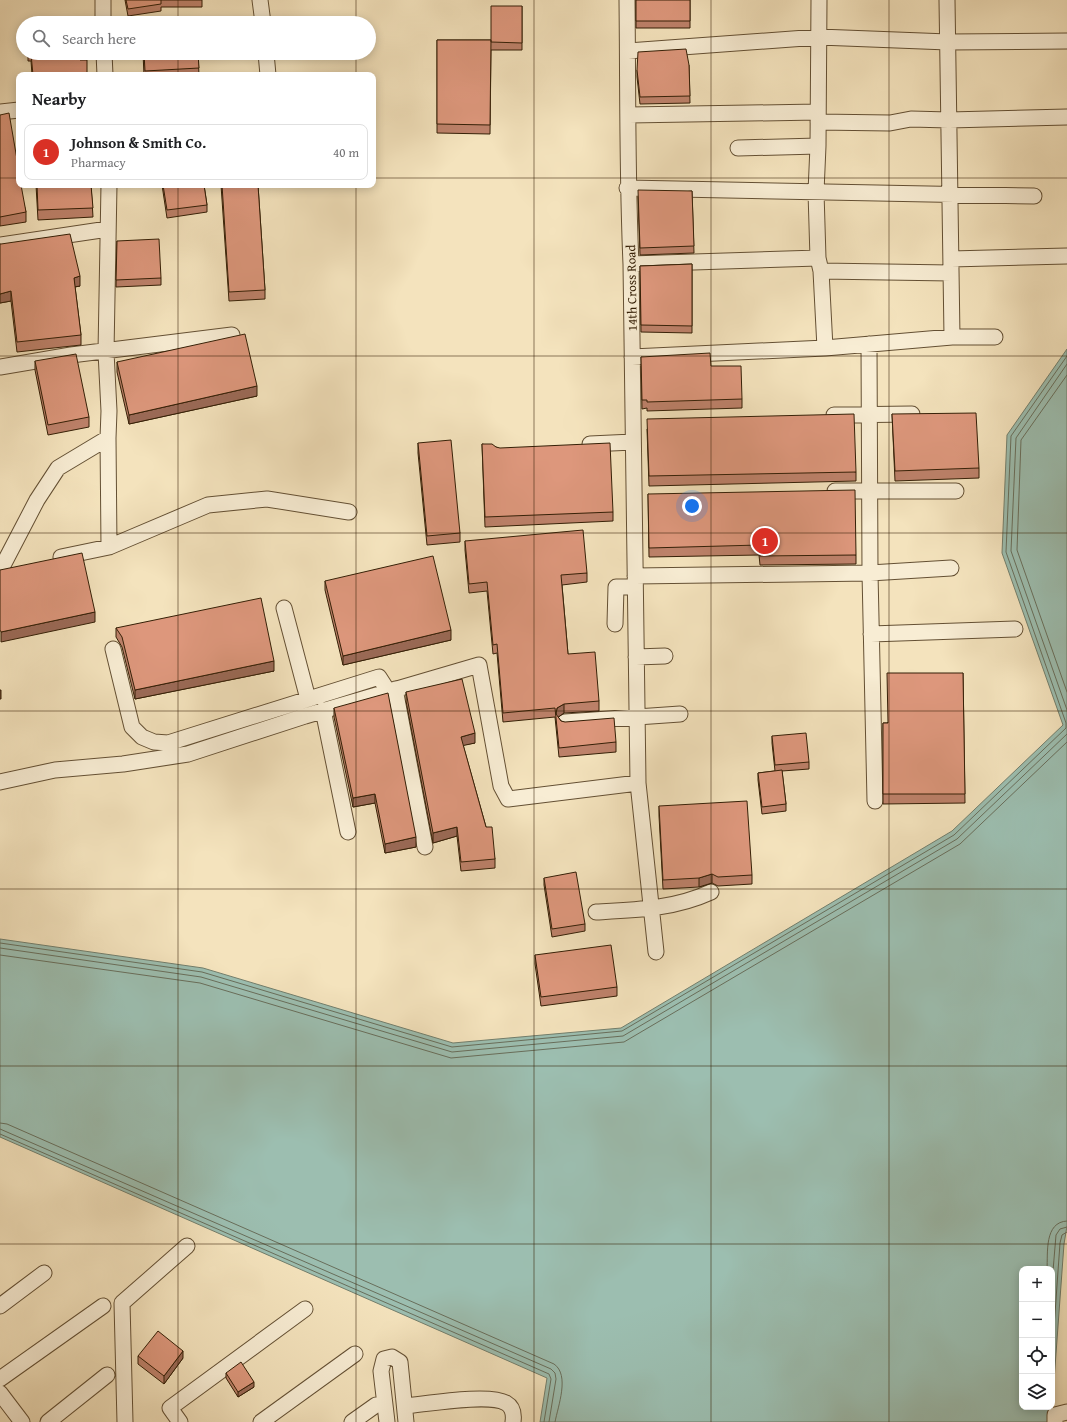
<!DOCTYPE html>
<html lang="en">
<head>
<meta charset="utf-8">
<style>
  :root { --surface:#fff; --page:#f2f2f2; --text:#202124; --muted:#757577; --line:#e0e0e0; --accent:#d93025 }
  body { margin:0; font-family:"Gentium Book Plus",serif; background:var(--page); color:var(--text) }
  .controls { position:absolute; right:12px; bottom:12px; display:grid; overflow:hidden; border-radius:8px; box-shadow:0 2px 10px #0003 }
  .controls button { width:36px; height:36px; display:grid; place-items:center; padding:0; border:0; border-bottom:1px solid var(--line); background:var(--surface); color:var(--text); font:20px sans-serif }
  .you { position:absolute; left:692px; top:506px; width:14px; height:14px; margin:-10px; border:3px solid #fff; border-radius:50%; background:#1a73e8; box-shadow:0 0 0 6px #1a73e833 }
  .badge { display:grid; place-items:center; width:26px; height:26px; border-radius:50%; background:var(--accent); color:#fff; font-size:13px; font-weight:700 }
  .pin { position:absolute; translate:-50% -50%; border:2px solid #fff; box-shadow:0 1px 4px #0006 }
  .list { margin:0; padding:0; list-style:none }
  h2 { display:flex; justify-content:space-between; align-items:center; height:52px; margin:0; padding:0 16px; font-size:17px }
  h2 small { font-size:13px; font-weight:400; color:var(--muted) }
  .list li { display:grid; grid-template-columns:26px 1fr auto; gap:12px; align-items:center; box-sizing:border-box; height:56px; margin:0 8px 8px; padding:0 8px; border:1px solid var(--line); border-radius:8px }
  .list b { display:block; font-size:15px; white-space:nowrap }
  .list p { margin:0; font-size:13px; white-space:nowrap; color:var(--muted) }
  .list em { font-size:13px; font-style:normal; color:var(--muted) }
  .icon { flex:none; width:22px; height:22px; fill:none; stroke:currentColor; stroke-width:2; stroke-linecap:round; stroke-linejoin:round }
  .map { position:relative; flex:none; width:1067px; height:1422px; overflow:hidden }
  .search { position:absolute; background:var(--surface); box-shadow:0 2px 10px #0003; left:16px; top:16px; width:360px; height:44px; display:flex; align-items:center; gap:10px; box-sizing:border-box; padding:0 14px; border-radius:22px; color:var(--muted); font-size:15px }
  .panel { position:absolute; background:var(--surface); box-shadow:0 2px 10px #0003; left:16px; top:72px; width:360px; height:116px; border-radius:8px }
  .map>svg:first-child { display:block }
  .water { fill:#9cbeb0; stroke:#727e6c; fill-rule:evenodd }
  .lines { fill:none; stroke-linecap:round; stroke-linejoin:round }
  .shore { stroke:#686e5b; stroke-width:1 }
  .street-casing { stroke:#645034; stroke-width:17 }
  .street { stroke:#f8edd4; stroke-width:15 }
  .wall { fill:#be826b; stroke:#341f06 }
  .shaded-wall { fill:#9b6a57; stroke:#341f06 }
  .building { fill:#dd977c; stroke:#341f06 }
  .grid { fill:none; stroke:#341f06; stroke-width:1; stroke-opacity:0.55 }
  .labels { text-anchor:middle; stroke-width:3; stroke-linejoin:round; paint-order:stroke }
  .street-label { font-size:13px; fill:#341f06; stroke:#f8edd4 }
</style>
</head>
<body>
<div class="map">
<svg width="1067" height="1422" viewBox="0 0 1067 1422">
  <rect width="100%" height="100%" fill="#f4e3bd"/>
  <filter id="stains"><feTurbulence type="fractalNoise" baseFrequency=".005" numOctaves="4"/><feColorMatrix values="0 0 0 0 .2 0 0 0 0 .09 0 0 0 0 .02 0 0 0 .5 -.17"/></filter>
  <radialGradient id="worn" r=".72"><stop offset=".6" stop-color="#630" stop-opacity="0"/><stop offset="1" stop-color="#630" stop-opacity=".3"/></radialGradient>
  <path class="water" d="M1067,349V1226L1064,1244L1051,1422H540L547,1378L0,1137V939L203,968L453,1043L621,1028L952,831L1063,725L1002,553L1007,435ZM1022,1269H1052V1407H1022Z"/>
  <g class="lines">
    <path class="shore" d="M1067,364L1016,438L1011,551L1067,710
      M1067,375L1021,440L1017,550L1067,692
      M0,943L202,972L452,1047L622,1031L954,835L1066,728V723L1006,552L1011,436L1067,356
      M0,948L201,977L452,1052L623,1036L957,839L1067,734
      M0,955L200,983L451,1058L624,1042L960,844L1067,742
      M0,1123L7,1124L554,1364C570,1375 558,1406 555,1422
      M0,1129L551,1369L555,1373L556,1379L549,1422
      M0,1134L549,1374L551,1379L544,1422
      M1047,1269C1048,1253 1044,1222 1067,1221
      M1052,1283L1056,1235L1060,1229L1067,1227
      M1052,1356L1060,1243L1062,1235L1067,1232"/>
    <g class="street-casing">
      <path id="street" d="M103,0V23
        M260,0L263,23
        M627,0C628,88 627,176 631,264L638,783L656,952
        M819,0L818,146L816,192L818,258L821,271L825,348
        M947,0L952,337
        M628,51L819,37L948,42L1067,41
        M104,53L105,75
        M266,53L268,75
        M0,112L19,110
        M629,115L818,112
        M818,122L890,123L911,119L949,120L1067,117
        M738,148L818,146
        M627,188L1034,196
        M0,245L108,229
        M951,259L1067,256
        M631,264L818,258
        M821,271L951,273
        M869,344L870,573L875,801
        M632,357L825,348L952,337H995
        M0,367L71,355L232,335
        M834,415L912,414
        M108,438L109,547
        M590,444L633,442
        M835,491H956
        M61,557L109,547L208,505L267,499L349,512
        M0,571L37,500L58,468L108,438L109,411L106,352L109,185
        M635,576L870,573L951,568
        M284,608L308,699
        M615,624L616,587H635
        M871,634L1015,629
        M113,649L132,727L142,737L154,742L168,743L379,677L388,691
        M636,657L665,656
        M395,689L425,847
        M323,710L348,832
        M565,722L680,714
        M0,782L55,770L123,764L188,754L305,716L479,665L501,786L508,799L638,783
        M596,912C636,910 674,909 711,892
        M0,1306L44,1273
        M0,1379L103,1306
        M0,1393L22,1422
        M405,1406C427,1404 489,1393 506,1403C513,1407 514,1415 513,1422
        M48,1422L107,1375
        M125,1422L122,1303L187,1246
        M180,1422L170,1408L305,1309
        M261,1422L355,1354
        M352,1422L376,1405
        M387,1422L381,1371L384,1359L392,1357L400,1362L406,1422
        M1055,1422V1415L1067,1412"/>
    </g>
    <use href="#street" class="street"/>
  </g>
  <path class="wall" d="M125,0H202V7H161V11L128,16Z
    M636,0H690V28H636Z
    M522,6V50H491L490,134L437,133V40H491Z
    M28,53L80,60L87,75H32L31,61H28Z
    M143,53H198L199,75H144Z
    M689,65L690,103L640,104L637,77V70Z
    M0,115L26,212V222L0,226Z
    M36,185H91L93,217L38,220Z
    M162,185H204L207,205V212L167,218Z
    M221,185H258L265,290V299L229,301Z
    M692,191L694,253L640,255L638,197Z
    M117,241L161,278V285L116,287Z
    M0,244L80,286L75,287L81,335V345L17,352L11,301L0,303Z
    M692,264V333L641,332L640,266Z
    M641,357L711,366L742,399V408L647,411V408L642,409Z
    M35,361L89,417V427L48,435L35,370Z
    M117,362L257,396L129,424L117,372Z
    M892,414L979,468V478L895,481Z
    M647,429L856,472V481L649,486Z
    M418,443L460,533V542L427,545L418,453Z
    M482,444L496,447L613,512V521L485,527Z
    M648,494L856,555V564L760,565L759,555L649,557Z
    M465,541L587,573V582L562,585L568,654L599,701V711L564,713L558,717L561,721L616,742V752L559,757L555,717L503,722L497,653L493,654L487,591L469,593L465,550Z
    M325,581L451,640L343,665L325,590Z
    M116,628L274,671L135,699L122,647L116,637Z
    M963,673L965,803L883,804V723H887Z
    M406,692L475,743L463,745L495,859V868L461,871L457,836L433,843L406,701Z
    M334,708L416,847L385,853L375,803L353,807L334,717Z
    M772,736L809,762V769L782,771L786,804V811L762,814L758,780V773L775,771L772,743Z
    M659,806L752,875V884L718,886L712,883L699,887L663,889L659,816Z
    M544,878L585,924V931L552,937L544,885Z
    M535,955L617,987V996L541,1006L535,964Z
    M138,1356L183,1358L164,1384L138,1364Z
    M226,1373L254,1387L238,1397L226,1378Z"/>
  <path class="shaded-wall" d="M80,276V286L74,287V278Z
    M11,291V301L0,303V294Z
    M257,386V396L129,424V415Z
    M95,612V622L1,642V632Z
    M451,630V640L343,665V656Z
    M274,661V671L135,699V690Z
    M0,690H1V699H0Z
    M564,704V713L557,718L556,714L557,708Z
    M475,733V743L461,746V737Z
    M375,794V803L353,807V798Z
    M457,827V836L433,843V833Z
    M416,837V847L385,853V844Z
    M712,874V883L699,887V878Z
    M183,1351V1358L164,1384V1376Z
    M254,1382V1387L238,1397V1392Z"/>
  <path class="building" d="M126,0H161V4L128,9Z
    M636,0H690V21H636Z
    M491,6H522V43L491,42Z
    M196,21V23H156Z
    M28,22L73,23H28Z
    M437,40H491L490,125L437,124Z
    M686,49L689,65L690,96L640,97L637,70L638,52Z
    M28,53H80V60H87V75H33L31,54H28Z
    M144,53H198L199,68L145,71Z
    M9,113L19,171V185H21L26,212L0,217V115Z
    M37,185H91L93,208L38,210Z
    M163,185H204L207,205L167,210Z
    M222,185H258L265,290L229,292Z
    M638,190L692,191L694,246L640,248Z
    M70,234L80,276L74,278L81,335L17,342L11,291L0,294V244H1Z
    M159,239L161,278L116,280L117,241Z
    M692,264V326L641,325L640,266Z
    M245,334L257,386L129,415L117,362Z
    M710,353L711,366H741L742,399L647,402V400H642L641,357Z
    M76,354L89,417L48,425L35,361Z
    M976,413L979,468L895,471L892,414Z
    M854,414L856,472L649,476L647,419Z
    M451,440L460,533L427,536L418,443Z
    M610,443L613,512L485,517L482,444H492L496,447L500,448Z
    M855,490L856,555L760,556L759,545L649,548L648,494Z
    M583,530L587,573L561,575L568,654L595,652L599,701L564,704L557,708L556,714L561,721L565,722L614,718L616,742L559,748L555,708L503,713L497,644L493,645L487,582L469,584L465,541Z
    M82,553L95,612L1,632L0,630V570Z
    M433,556L451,630L343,656L325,581Z
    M261,598L274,661L135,690L122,637L116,628Z
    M887,673H963L965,794H883V723H888Z
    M462,679L475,733L461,737L486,827H492L495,859L461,862L457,827L433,833L406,692Z
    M388,693L416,837L385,844L375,794L353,798L334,708Z
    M806,733L809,762L775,765L772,736Z
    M782,770L786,804L762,807L758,773Z
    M747,801L752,875L718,877L712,874L699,878L663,880L659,806Z
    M576,872L585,924L552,929L544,878Z
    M611,945L617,987L541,997L535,955Z
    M158,1331L183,1351L164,1376L138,1356Z
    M241,1362L254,1382L238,1392L226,1373Z"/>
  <path class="grid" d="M178,0V23M356,0V23M534,0V1422M711,0V1422M889,0V1422M178,53V75M356,53V75M0,178H19M373,178H1067M178,185V1422M356,185V1422M0,356H1067M0,533H1067M0,711H1067M0,889H1067M0,1066H1067M0,1244H1067"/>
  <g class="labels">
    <g class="street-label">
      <text transform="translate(631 288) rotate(-91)" y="5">14th Cross Road</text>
    </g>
  </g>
  <rect width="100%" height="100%" filter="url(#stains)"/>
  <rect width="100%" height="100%" fill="url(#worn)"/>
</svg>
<div class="controls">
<button>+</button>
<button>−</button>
<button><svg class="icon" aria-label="locate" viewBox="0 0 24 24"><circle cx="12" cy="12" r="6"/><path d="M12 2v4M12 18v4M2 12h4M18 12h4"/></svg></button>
<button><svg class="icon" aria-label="layers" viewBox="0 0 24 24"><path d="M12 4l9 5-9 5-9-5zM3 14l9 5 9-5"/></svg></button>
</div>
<div class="you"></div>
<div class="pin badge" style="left:765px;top:541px">1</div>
<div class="search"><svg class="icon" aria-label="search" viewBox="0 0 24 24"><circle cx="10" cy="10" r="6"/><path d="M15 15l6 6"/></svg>Search here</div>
<section class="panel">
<h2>Nearby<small></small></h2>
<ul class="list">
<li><span class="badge">1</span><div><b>Johnson &amp; Smith Co.</b><p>Pharmacy</p></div><em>40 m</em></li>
</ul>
</section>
</div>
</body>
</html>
